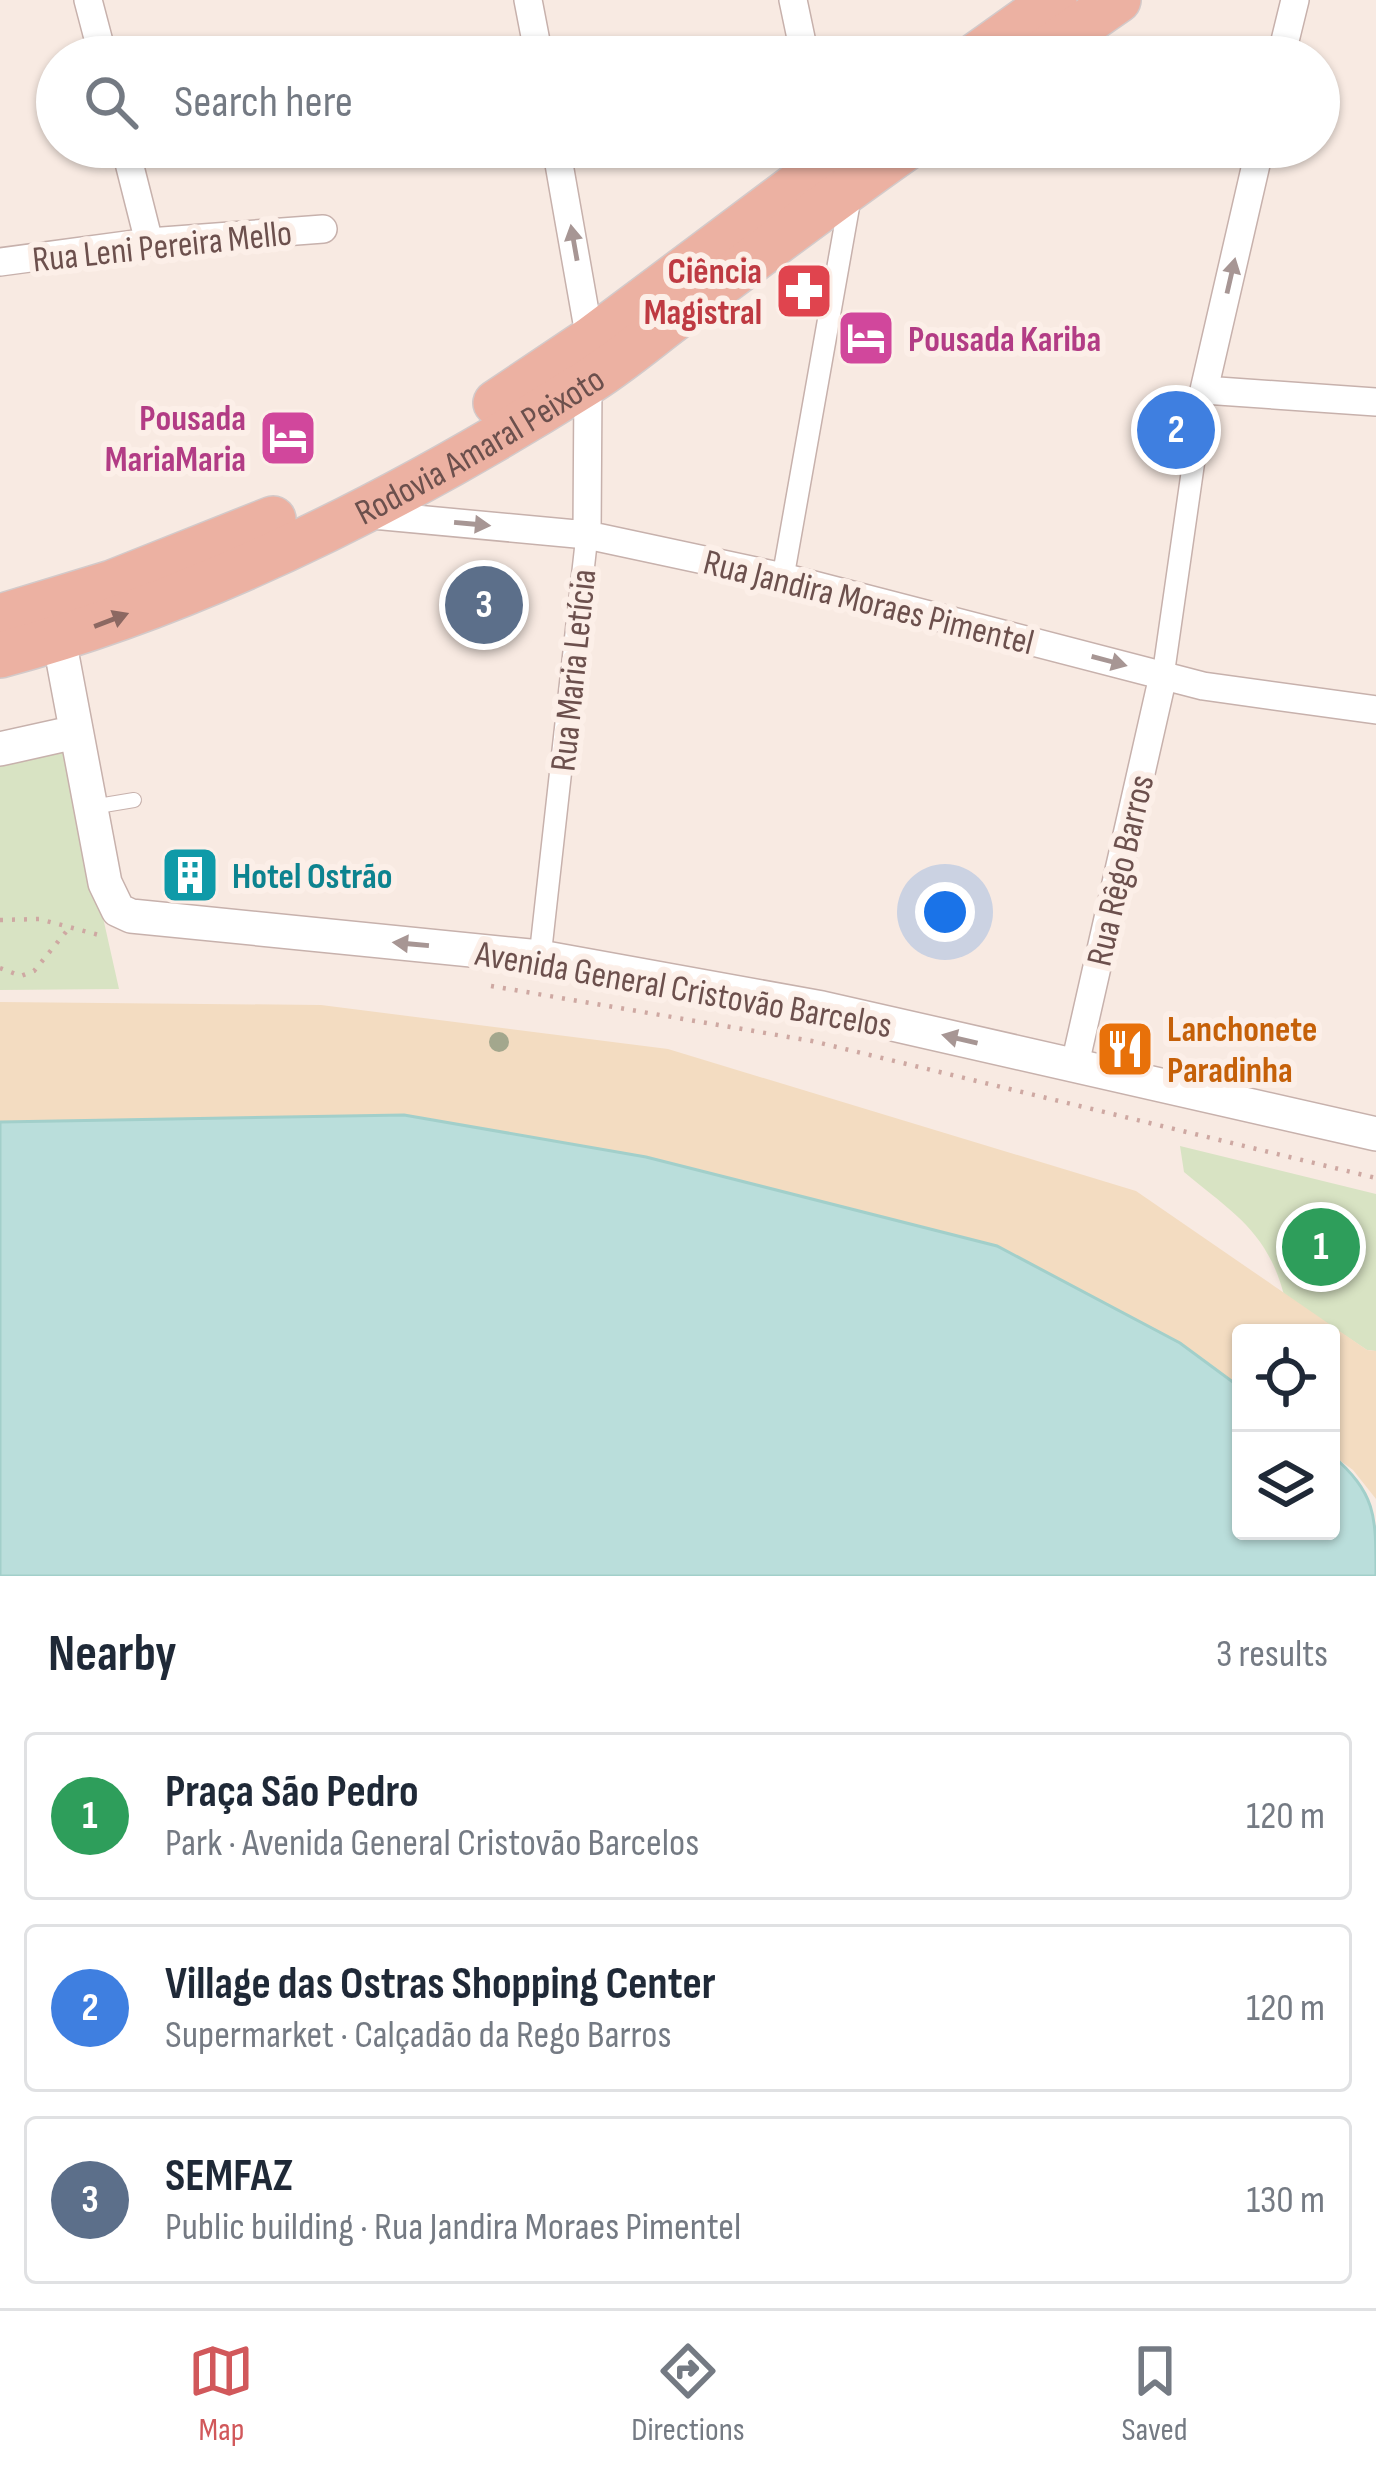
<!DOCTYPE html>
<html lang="en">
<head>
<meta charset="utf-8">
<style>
  :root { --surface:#fff; --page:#f2f2f3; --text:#1f2937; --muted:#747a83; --line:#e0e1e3; --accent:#d1585b }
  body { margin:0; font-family:"Sofia Sans Condensed",sans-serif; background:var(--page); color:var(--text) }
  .controls { position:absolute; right:36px; bottom:36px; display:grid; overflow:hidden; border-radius:12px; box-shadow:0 3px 9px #0004 }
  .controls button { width:108px; height:108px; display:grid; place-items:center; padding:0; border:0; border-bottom:3px solid var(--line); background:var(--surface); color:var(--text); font:60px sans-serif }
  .you { position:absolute; left:945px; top:912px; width:42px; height:42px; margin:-30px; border:9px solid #fff; border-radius:50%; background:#1a73e8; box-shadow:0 0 0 18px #1a73e833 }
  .badge { display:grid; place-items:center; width:78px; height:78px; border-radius:50%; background:var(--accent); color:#fff; font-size:39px; font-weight:700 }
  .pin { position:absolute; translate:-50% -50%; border:6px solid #fff; box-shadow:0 3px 12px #0006 }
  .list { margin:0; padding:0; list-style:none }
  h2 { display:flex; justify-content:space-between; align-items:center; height:156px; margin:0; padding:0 48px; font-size:51px }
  h2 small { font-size:39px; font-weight:400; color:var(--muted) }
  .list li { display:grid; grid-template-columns:78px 1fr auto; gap:36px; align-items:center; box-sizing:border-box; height:168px; margin:0 24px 24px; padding:0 24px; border:3px solid var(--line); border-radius:12px }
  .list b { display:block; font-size:45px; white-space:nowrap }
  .list p { margin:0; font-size:39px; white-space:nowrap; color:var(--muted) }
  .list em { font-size:39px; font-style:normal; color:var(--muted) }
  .icon { flex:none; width:66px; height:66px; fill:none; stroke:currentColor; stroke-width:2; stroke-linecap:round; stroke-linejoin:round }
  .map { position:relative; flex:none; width:1376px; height:1576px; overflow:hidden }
  .search { position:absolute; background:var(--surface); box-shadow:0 3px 9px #0004; left:36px; right:36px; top:36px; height:132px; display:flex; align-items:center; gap:30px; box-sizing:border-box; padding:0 42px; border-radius:66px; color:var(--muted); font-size:45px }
  .sheet { height:732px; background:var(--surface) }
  nav { display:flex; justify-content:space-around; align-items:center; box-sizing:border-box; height:168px; border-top:3px solid var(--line); background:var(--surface); font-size:33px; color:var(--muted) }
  nav a { display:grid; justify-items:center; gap:6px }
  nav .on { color:var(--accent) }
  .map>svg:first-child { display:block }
  .green { fill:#d8e3c3 }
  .sand { fill:#f3dcc1 }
  .water { fill:#badedb; stroke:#a2cfca; stroke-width:3 }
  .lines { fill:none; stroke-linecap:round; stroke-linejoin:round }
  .service-casing { stroke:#c7b1ac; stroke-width:16 }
  .pedestrian-casing { stroke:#c7b1ac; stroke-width:24 }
  .minor-casing { stroke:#c7b1ac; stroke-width:30 }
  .tertiary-casing { stroke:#c7b1ac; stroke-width:36 }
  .trunk-casing { stroke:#d3caca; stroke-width:48 }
  .path { stroke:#cea8a2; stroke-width:4.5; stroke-dasharray:3 9; stroke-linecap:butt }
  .service { stroke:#fff; stroke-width:14 }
  .pedestrian { stroke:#fff; stroke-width:21 }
  .minor { stroke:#fff; stroke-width:27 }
  .tertiary { stroke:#fff; stroke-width:33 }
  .trunk { stroke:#ecb1a2; stroke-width:45 }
  .tree { fill:#a3a78d }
  .oneway { fill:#a79694 }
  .oneway2 { fill:#8c6862 }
  .labels { text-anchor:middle; stroke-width:12; stroke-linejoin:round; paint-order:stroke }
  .street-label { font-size:36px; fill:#6c504d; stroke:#fcefe8 }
  .health-label { font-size:36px; font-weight:bold; fill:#be3a42; stroke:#fcefe8; text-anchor:end }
  .hotel-label { font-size:36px; font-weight:bold; fill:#b23c85; stroke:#fcefe8; text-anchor:start }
  .culture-label { font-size:36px; font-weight:bold; fill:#0d838f; stroke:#fcefe8; text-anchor:start }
  .food-label { font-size:36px; font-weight:bold; fill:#c56008; stroke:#fcefe8; text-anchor:start }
</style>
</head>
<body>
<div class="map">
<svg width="1376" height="1576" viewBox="0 0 1376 1576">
  <rect width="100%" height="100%" fill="#f8eae2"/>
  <path class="green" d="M66,752L119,989L0,990V766Z
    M1180,1146L1376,1194V1351L1367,1350L1284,1295C1267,1231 1233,1213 1184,1172Z"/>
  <path class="sand" d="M0,1002L321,1005L668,1049L1136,1191L1367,1350L1376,1351V1499L1353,1470L1331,1454V1333H1241V1388L1180,1343L997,1246L646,1157L404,1115L0,1122Z"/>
  <path class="water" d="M404,1115L646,1157L997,1246L1180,1343L1241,1388V1531H1331V1454C1376,1494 1376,1513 1376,1576H0V1122Z"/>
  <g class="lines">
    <g class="service-casing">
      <path id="service" d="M92,807L134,800"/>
    </g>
    <g class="pedestrian-casing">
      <path id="pedestrian" d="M783,577L851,193
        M1163,676L1204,390
        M540,957L587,535"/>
    </g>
    <g class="minor-casing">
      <path id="minor" d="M88,0L103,57
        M528,0L539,57
        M793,0L805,57
        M1281,57L1295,0
        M125,147L149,242
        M556,147L590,340
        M1260,147L1204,390L1376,402
        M0,262L149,242L323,229
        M362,514L587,535L783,577L1203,686L1376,710
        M587,535L588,383
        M1075,1064L1163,676"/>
    </g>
    <g class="tertiary-casing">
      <path id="tertiary" d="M59,639L105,883L118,910L131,916L540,957L822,1008L1376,1134
        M0,749L76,732"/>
    </g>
    <g class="trunk-casing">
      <g id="trunk">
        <path d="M974,57L1054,0"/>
        <path d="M1036,57L1118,0"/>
        <path d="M496,403L590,340L848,147"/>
        <path d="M0,617L112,583L273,519"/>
        <path id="s1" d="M0,655C204,601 407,496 585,384C618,364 649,337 680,314C755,258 830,201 907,147"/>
      </g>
    </g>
    <path class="path" d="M0,920L39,919L99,935
      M0,968L21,976L34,971L70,927
      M491,986L812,1041L1376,1178"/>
    <use href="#service" class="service"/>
    <use href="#pedestrian" class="pedestrian"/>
    <use href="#minor" class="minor"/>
    <use href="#tertiary" class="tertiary"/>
    <use href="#trunk" class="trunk"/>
  </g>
  <circle class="tree" cx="499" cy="1042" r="10"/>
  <defs><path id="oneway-solid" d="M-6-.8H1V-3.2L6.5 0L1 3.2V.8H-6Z" transform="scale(3)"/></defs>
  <g class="oneway">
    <use href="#oneway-solid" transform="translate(574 243) rotate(-100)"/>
    <use href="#oneway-solid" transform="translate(1231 276) rotate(-77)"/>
    <use href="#oneway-solid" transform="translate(472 524) rotate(5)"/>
    <use href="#oneway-solid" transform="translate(1109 661) rotate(15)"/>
    <use href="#oneway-solid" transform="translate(411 944) rotate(-175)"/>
    <use href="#oneway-solid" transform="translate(960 1039) rotate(-167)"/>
  </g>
  <use class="oneway2" href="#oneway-solid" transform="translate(111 620) rotate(-21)"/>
  <defs>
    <g id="pharmacy-square" transform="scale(3)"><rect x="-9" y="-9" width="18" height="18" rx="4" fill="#e0444e" stroke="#fcefe8"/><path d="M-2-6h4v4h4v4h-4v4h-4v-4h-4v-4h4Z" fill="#fff"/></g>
    <g id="hotel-square" transform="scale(3)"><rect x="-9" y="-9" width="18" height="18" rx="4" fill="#d1479c" stroke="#fcefe8"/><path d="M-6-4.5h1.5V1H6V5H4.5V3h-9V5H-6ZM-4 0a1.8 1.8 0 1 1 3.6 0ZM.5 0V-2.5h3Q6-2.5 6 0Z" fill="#fff"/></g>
    <g id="building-square" transform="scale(3)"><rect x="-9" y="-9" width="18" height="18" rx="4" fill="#0f9aa8" stroke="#fcefe8"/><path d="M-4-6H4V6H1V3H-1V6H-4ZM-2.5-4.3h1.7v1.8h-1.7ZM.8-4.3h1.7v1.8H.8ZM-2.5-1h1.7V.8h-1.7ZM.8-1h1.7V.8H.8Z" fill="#fff"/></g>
    <g id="restaurant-square" transform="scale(3)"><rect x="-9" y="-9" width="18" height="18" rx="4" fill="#e8710a" stroke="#fcefe8"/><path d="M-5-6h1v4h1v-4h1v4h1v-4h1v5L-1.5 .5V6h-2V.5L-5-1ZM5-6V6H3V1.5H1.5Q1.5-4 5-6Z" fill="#fff"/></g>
  </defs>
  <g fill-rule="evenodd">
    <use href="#pharmacy-square" x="804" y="291"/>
    <use href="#hotel-square" x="866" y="338"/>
    <use href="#hotel-square" x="288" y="438"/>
    <use href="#building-square" x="190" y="875"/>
    <use href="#restaurant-square" x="1125" y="1049"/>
  </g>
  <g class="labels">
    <g class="street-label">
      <text transform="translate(162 245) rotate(-6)" y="13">Rua Leni Pereira Mello</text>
      <text dy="13" stroke="none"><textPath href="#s1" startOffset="525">Rodovia Amaral Peixoto</textPath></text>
      <text transform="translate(869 601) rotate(14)" y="13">Rua Jandira Moraes Pimentel</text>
      <text transform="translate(572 670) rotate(-84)" y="13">Rua Maria Letícia</text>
      <text transform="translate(1119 870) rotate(-77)" y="13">Rua Rêgo Barros</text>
      <text transform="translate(684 988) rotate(10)" y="13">Avenida General Cristovão Barcelos</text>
    </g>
    <g class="health-label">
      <text x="762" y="283">Ciência<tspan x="762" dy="41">Magistral</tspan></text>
    </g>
    <g class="hotel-label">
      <text x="908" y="351">Pousada Kariba</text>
      <text x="246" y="430" text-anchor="end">Pousada<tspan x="246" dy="41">MariaMaria</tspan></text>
    </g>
    <g class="culture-label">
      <text x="232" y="888">Hotel Ostrão</text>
    </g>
    <g class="food-label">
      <text x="1167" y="1041">Lanchonete<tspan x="1167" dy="41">Paradinha</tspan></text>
    </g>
  </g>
</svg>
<div class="controls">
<button><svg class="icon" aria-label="locate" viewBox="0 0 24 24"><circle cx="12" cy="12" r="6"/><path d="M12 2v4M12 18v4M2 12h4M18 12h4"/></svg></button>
<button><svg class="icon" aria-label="layers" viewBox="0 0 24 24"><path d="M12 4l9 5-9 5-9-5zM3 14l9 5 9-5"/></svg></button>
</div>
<div class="you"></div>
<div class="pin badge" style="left:1321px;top:1247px;background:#2e9e5b">1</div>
<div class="pin badge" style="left:1176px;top:430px;background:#3f7fe0">2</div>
<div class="pin badge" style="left:484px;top:605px;background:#5c6f8a">3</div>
<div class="search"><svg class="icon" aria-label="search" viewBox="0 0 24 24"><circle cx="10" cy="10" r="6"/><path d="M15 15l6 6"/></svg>Search here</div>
</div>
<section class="sheet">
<h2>Nearby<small>3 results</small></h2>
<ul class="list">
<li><span class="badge" style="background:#2e9e5b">1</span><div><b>Praça São Pedro</b><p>Park · Avenida General Cristovão Barcelos</p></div><em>120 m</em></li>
<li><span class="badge" style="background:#3f7fe0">2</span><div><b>Village das Ostras Shopping Center</b><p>Supermarket · Calçadão da Rego Barros</p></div><em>120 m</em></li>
<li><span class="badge" style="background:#5c6f8a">3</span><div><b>SEMFAZ</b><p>Public building · Rua Jandira Moraes Pimentel</p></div><em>130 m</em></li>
</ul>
</section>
<nav>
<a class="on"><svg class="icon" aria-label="map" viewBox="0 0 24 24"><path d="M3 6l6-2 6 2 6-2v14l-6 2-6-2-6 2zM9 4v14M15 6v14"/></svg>Map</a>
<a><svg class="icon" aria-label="directions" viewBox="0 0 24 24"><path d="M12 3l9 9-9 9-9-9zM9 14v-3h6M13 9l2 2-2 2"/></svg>Directions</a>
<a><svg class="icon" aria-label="saved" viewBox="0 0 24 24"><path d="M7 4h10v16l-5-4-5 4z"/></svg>Saved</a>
</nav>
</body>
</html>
